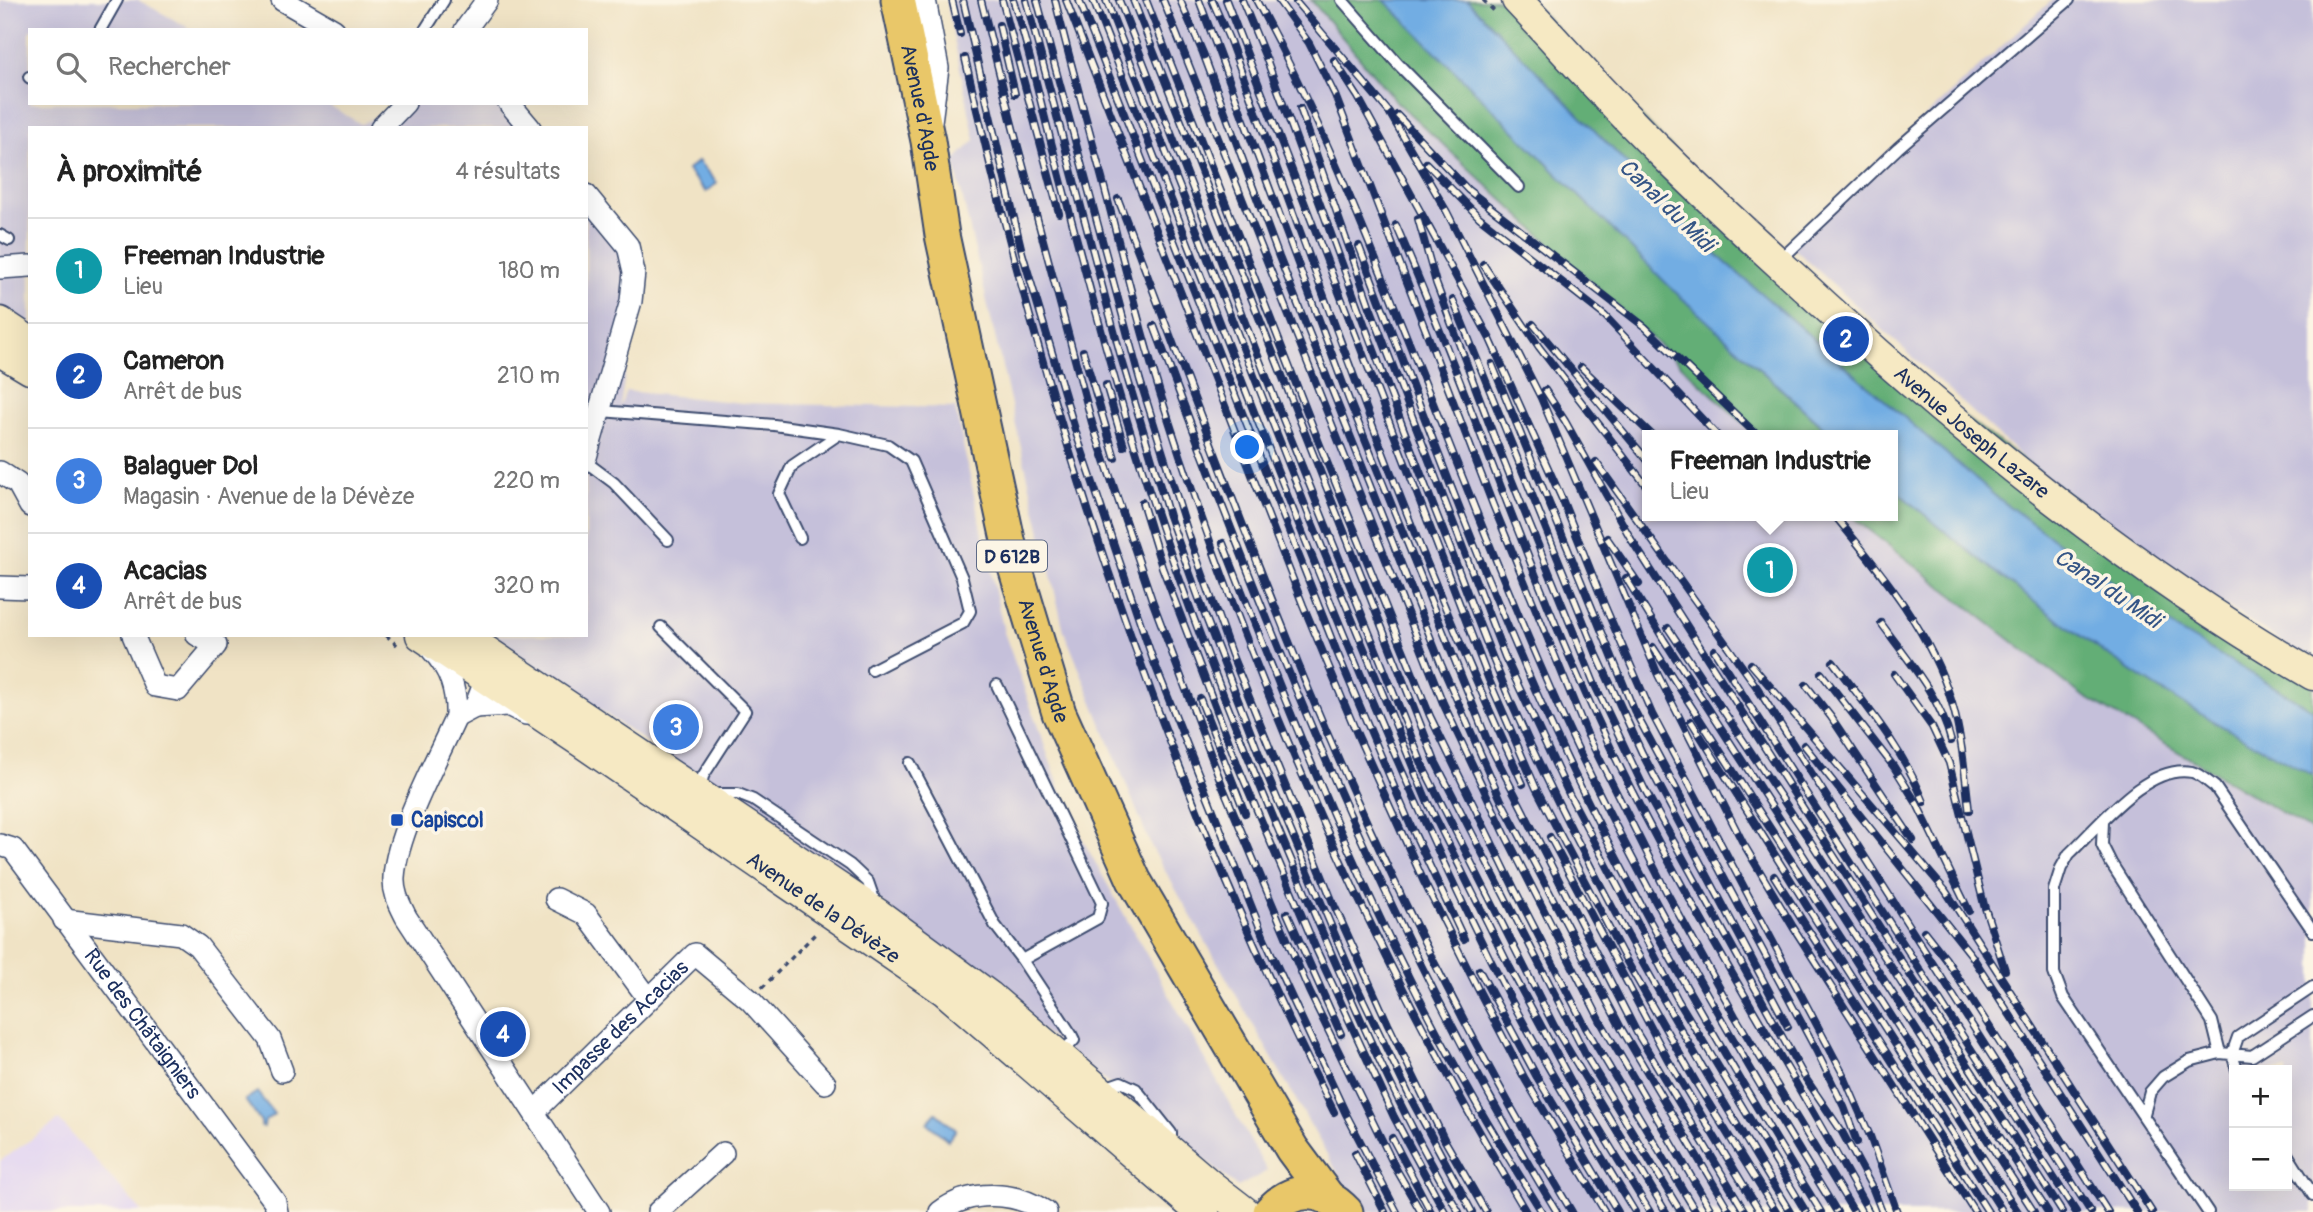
<!DOCTYPE html>
<html lang="fr">
<head>
<meta charset="utf-8">
<style>
  :root { --surface:#fff; --page:#f2f2f2; --text:#222; --muted:#767676; --line:#e0e0e0; --accent:#c8321e }
  body { margin:0; font-family:Pangolin,sans-serif; background:var(--page); color:var(--text) }
  .controls { position:absolute; right:21px; bottom:21px; display:grid; overflow:hidden; border-radius:0px; box-shadow:0 7px 28px #0002 }
  .controls button { width:63px; height:63px; display:grid; place-items:center; padding:0; border:0; border-bottom:2px solid var(--line); background:var(--surface); color:var(--text); font:35px sans-serif }
  .you { position:absolute; left:1248px; top:448px; width:24px; height:24px; margin:-18px; border:5px solid #fff; border-radius:50%; background:#1a73e8; box-shadow:0 0 0 10px #1a73e833 }
  .badge { display:grid; place-items:center; width:46px; height:46px; border-radius:50%; background:var(--accent); color:#fff; font-size:23px; font-weight:700 }
  .pin { position:absolute; translate:-50% -50%; border:4px solid #fff; box-shadow:0 2px 7px #0006 }
  .popup { position:absolute; left:1642px; top:430px; width:256px; height:91px; box-sizing:border-box; display:grid; place-content:center; border-radius:0px; background:var(--surface); filter:drop-shadow(0 2px 5px #0005); font-size:23px; white-space:nowrap; color:var(--muted) }
  .popup b { font-size:26px; color:var(--text) }
  .popup::after { content:''; position:absolute; left:50%; top:100%; margin-left:-14px; border:14px solid transparent; border-top-color:var(--surface) }
  .list { margin:0; padding:0; list-style:none }
  h2 { display:flex; justify-content:space-between; align-items:center; height:91px; margin:0; padding:0 28px; font-size:30px }
  h2 small { font-size:23px; font-weight:400; color:var(--muted) }
  .list li { display:grid; grid-template-columns:46px 1fr auto; gap:21px; align-items:center; box-sizing:border-box; height:105px; padding:0 28px; border-top:2px solid var(--line) }
  .list b { display:block; font-size:26px; white-space:nowrap }
  .list p { margin:0; font-size:23px; white-space:nowrap; color:var(--muted) }
  .list em { font-size:23px; font-style:normal; color:var(--muted) }
  .icon { flex:none; width:38px; height:38px; fill:none; stroke:currentColor; stroke-width:2; stroke-linecap:round; stroke-linejoin:round }
  .map { position:relative; flex:none; width:2313px; height:1212px; overflow:hidden }
  .search { position:absolute; background:var(--surface); box-shadow:0 7px 28px #0002; left:28px; top:28px; width:560px; height:77px; display:flex; align-items:center; gap:18px; box-sizing:border-box; padding:0 24px; border-radius:0px; color:var(--muted); font-size:26px }
  .panel { position:absolute; background:var(--surface); box-shadow:0 7px 28px #0002; left:28px; top:126px; width:560px; height:511px; border-radius:0px }
  .map>svg:first-child { display:block }
  .built { fill:#e1d4f3 }
  .industrial { fill:#c5c0da; fill-rule:evenodd }
  .forest { fill:#64ae76; stroke:#406e6a; stroke-width:2 }
  .water { fill:#72ade3; stroke:#466ea0; stroke-width:2 }
  .lines { fill:none; stroke-linecap:round; stroke-linejoin:round }
  .lane-casing { stroke:#3b4a6d; stroke-width:14 }
  .street-casing { stroke:#3b4a6d; stroke-width:24 }
  .secondary-casing { stroke:#3b4a6d; stroke-width:33 }
  .primary-casing { stroke:#3b4a6d; stroke-width:37 }
  .path { stroke:#3b4a6d; stroke-width:3.5; stroke-dasharray:5 5; stroke-linecap:butt }
  .lane { stroke:#fff; stroke-width:10 }
  .street { stroke:#fff; stroke-width:21 }
  .secondary { stroke:#f6e9c3; stroke-width:30 }
  .primary { stroke:#e9c769; stroke-width:33 }
  .rail-casing { stroke:#1b2f5e; stroke-width:8 }
  .rail { stroke:#fcf5e5; stroke-width:5; stroke-dasharray:16; stroke-linecap:butt }
  .transit-dot { fill:#1a4fb4; stroke:#fcf5e5; stroke-width:2.5 }
  .labels { text-anchor:middle; stroke-width:7; stroke-linejoin:round; paint-order:stroke }
  .shield { fill:#fcf5e5; stroke:#5e6a86; stroke-width:2 }
  .shield-label { font-size:19px; font-weight:bold; fill:#1b2f5e }
  .street-label { font-size:21px; fill:#1b2f5e; stroke:#fcf5e5 }
  .transit-label { font-size:21px; font-weight:bold; fill:#164399; stroke:#fcf5e5; text-anchor:start }
  .water-label { font-size:23px; font-style:italic; fill:#355586; stroke:#fcf5e5 }
</style>
</head>
<body>
<div class="map">
<svg width="2313" height="1212" viewBox="0 0 2313 1212">
  <rect width="100%" height="100%" fill="#fcf5e5"/>
  <filter id="ink" filterUnits="userSpaceOnUse"><feTurbulence type="fractalNoise" baseFrequency=".0143" numOctaves="2"/><feDisplacementMap in="SourceGraphic" scale="14" xChannelSelector="R" yChannelSelector="G"/><feConvolveMatrix kernelMatrix="1 2 1 2 8 2 1 2 1" color-interpolation-filters="sRGB"/></filter>
  <filter id="wash" filterUnits="userSpaceOnUse"><feTurbulence type="fractalNoise" baseFrequency=".00686" numOctaves="4" result="noise"/><feDisplacementMap in="SourceGraphic" scale="28" xChannelSelector="R" yChannelSelector="G"/><feGaussianBlur stdDeviation="1.57" result="paint"/><feColorMatrix in="noise" values="0 0 0 0 0 0 0 0 0 0 0 0 0 0 0 0 0 1.4 0 .05"/><feComposite in="paint" operator="in"/></filter>
  <g filter="url(#wash)">
    <rect width="100%" height="100%" fill="#f0e3c5"/>
    <path class="built" d="M59,1120L142,1212H0V1161Z"/>
    <path class="industrial" d="M0,0H138L193,30H30V103H325L361,124L403,103H512L534,128H30V332L0,312Z
      M946,0H1311L1395,100L1756,435H1648V516H1851L2080,694L2313,831V1212H1360L1151,846L1064,631L954,161L975,140ZM2234,1070H2287V1186H2234Z
      M2052,0H2313V662L2084,514L1788,243Z
      M586,188L643,253L620,407L626,391L743,403L955,408L1004,632L1070,817L1267,1171L1238,1187L885,905L490,635H586Z"/>
    <path class="forest" d="M1311,0H1386C1531,149 1677,297 1832,435H1756L1395,100Z
      M1467,0H1529L1845,328L2313,675V710L2176,629L1995,496L1711,250Z
      M1893,488C1972,555 2055,621 2142,678C2197,714 2255,745 2313,775V831L2080,694L1851,516H1893Z"/>
    <path class="water" d="M1384,0H1467L1711,250L1995,496L2176,629L2313,710V775C2255,745 2197,714 2142,678C2055,621 1972,555 1893,488V435H1832L1672,289Z
      M698,161L717,183L706,192L687,170Z
      M257,1092L274,1114L265,1121L264,1127L261,1126V1122L245,1100Z
      M936,1113L956,1130L948,1140L927,1123Z"/>
  </g>
  <g filter="url(#ink)">
    <g class="lines">
      <g class="lane-casing">
        <path id="lane" d="M1342,0L1398,64L1519,187
          M100,30L117,0
          M425,30L444,0
          M29,77L30,78
          M0,235L9,240
          M1780,260L1898,148L2069,0
          M601,411L774,425L839,434L888,445L911,461L962,578L970,611L963,623L872,670
          M586,462L614,483L668,540
          M800,538L779,494L792,466L839,434
          M661,627L745,711L703,776L700,791
          M997,685L1102,903L1098,918L1022,960
          M910,763L995,925L1022,960L1071,1034L1074,1040L1060,1055
          M712,794H738L753,800L850,865L868,882L876,905
          M2103,822L2102,845L2111,863L2212,1021L2220,1053
          M2237,1070L2232,1054L2238,1037L2313,987
          M1101,1089L1121,1082L1136,1089L1171,1133V1139
          M2144,1114L2150,1092L2163,1077L2189,1061L2220,1053L2252,1056L2313,1016
          M2287,1154L2313,1195
          M2208,1212L2063,997L2054,973V890L2061,868L2069,854C2099,826 2147,763 2192,772C2200,774 2208,782 2215,787L2313,931"/>
      </g>
      <g class="street-casing">
        <g id="street">
          <path d="M282,0L334,30"/>
          <path d="M925,0L938,68L931,122"/>
          <path d="M465,30L487,0"/>
          <path d="M509,103L530,128"/>
          <path d="M381,128L405,103"/>
          <path d="M586,195L628,246L634,272L631,301L586,457"/>
          <path d="M0,268L30,266"/>
          <path d="M0,472L18,484L30,506"/>
          <path d="M0,587L30,588"/>
          <path d="M133,635L155,686L178,690L216,645L197,635"/>
          <path d="M432,650C450,669 457,690 456,717C437,759 397,832 394,877C393,892 399,903 406,917L599,1212"/>
          <path d="M475,707L508,705L526,714"/>
          <path d="M456,717L475,707L486,679L484,666"/>
          <path id="s1" d="M0,845L13,849L275,1202L277,1212"/>
          <path d="M556,899L586,914L648,998"/>
          <path d="M64,920L181,934L198,946L270,1039L282,1071"/>
          <path id="s2" d="M534,1112L695,954L750,1000L825,1083"/>
          <path d="M658,1212L723,1153"/>
          <path d="M940,1212C970,1189 1015,1191 1046,1212"/>
        </g>
      </g>
      <g class="secondary-casing">
        <g id="secondary">
          <path id="s3" d="M1517,0C1566,52 1614,107 1666,157C1716,207 1769,254 1821,302C1973,441 2134,572 2313,675"/>
          <path d="M0,322L30,342"/>
          <path d="M0,351L30,369"/>
          <path id="s4" d="M421,635L583,743L945,991L1191,1204L1204,1212"/>
          <path d="M462,635L879,915L989,996L1210,1185L1245,1212"/>
        </g>
      </g>
      <g class="primary-casing">
        <g id="primary">
          <path id="s5" d="M898,0L928,141L942,235L1011,554L1059,713L1134,880L1292,1149L1327,1196"/>
          <path d="M1270,1212C1293,1186 1323,1187 1346,1212"/>
        </g>
      </g>
      <path class="path" d="M1483,0L1494,11
        M386,635L397,645
        M762,988L816,933"/>
      <use href="#lane" class="lane"/>
      <use href="#street" class="street"/>
      <use href="#secondary" class="secondary"/>
      <use href="#primary" class="primary"/>
      <g class="rail-casing">
        <path id="rail" d="M952,0L960,34
          M963,0L1022,252L1077,436L1152,657L1264,938L1346,1114L1397,1212
          M981,0L1013,128L1092,423L1152,600L1222,785L1309,991L1395,1167L1421,1212
          M1002,0L1059,213
          M1013,0C1028,45 1038,92 1050,138C1072,222 1094,307 1118,390C1167,561 1234,727 1304,890C1351,999 1398,1110 1459,1212
          M1026,0L1121,357L1169,516L1206,618L1268,777L1357,987L1409,1095L1472,1212
          M1037,0L1140,380L1189,536L1231,653L1334,905L1388,1024L1444,1139L1486,1212
          M1055,0C1072,70 1092,139 1110,209C1126,271 1141,333 1160,393C1250,679 1372,954 1526,1212
          M1066,0L1303,605L1357,734L1424,882L1480,993L1525,1079L1605,1212
          M1079,0L1336,650L1410,824L1464,939
          M1093,0C1147,139 1202,278 1256,417C1330,603 1405,790 1495,969C1537,1052 1586,1132 1635,1212
          M1106,0L1308,513L1427,801L1510,968L1575,1089L1650,1212
          M1119,0L1276,402L1425,771L1554,1026L1666,1212
          M1133,0L1435,761L1589,1061L1681,1212
          M1146,0L1320,445L1430,716L1514,888L1586,1028L1696,1212
          M1163,0L1443,703L1507,838L1602,1024L1712,1212
          M1180,0L1203,53L1279,257L1441,664L1501,800L1621,1028L1730,1212
          M1199,0L1349,400L1488,742L1637,1033L1745,1212
          M1212,0L1230,41C1322,290 1410,542 1523,784
          M1226,0L1489,680L1536,788L1622,953L1698,1086L1776,1212
          M1242,0L1266,58C1327,221 1385,386 1450,548C1470,600 1489,652 1511,702C1590,880 1689,1047 1790,1212
          M1256,0C1310,99 1354,204 1395,308C1450,444 1502,582 1562,715C1641,887 1738,1051 1837,1212
          M1278,0L1309,43L1335,95L1493,505L1587,734L1667,893L1735,1016L1854,1212
          M1296,2L1389,112L1447,212L1541,398L1658,675L1743,843L1793,927L1975,1212
          M999,25L1015,94
          M965,58C1047,421 1165,779 1334,1112
          M1334,60L1358,97L1490,339L1562,499L1604,604L1652,714L1843,1074L1870,1136L1897,1212
          M1300,108L1370,307L1505,657L1569,794L1678,1000L1806,1212
          M1397,115L1468,190L1645,327L1757,435
          M1426,163L1479,217L1605,316L1717,435
          M1118,199C1181,362 1241,527 1308,688C1384,869 1471,1045 1572,1212
          M1418,219L1436,283L1495,439L1594,683L1645,790L1804,1076L1842,1132L1873,1189L1882,1212
          M1396,225C1468,390 1524,562 1600,725C1678,894 1780,1049 1869,1212
          M1359,246C1416,394 1470,543 1534,687C1615,870 1716,1043 1821,1212
          M1483,264L1539,347L1648,488
          M1453,300L1597,655L1642,753L1788,1027
          M1533,324L1648,461
          M1154,326C1269,633 1385,931 1557,1212
          M1083,351L1115,458
          M1492,364L1634,710L1816,1050L1844,1107L1857,1142
          M1581,367L1652,435
          M1106,385L1124,446
          M1545,390L1565,421L1631,539L2062,1212
          M1596,462L1756,686L2091,1212
          M1142,502L1162,567L1238,766L1316,949L1394,1117L1445,1212
          M1835,516C1881,572 1931,632 1952,703C1962,737 1965,774 1969,810
          M1607,538L1639,584
          M1223,543C1296,730 1371,919 1471,1094C1493,1134 1518,1173 1542,1212
          M1626,578L1664,640L2034,1212
          M1881,623C1907,659 1940,696 1951,741
          M1668,628L1809,839L2048,1212
          M1653,647L2018,1212
          M1714,650L2076,1212
          M1833,662C1867,707 1903,749 1924,802
          M1751,664L1945,890L2152,1212
          M1821,673L1894,767L1917,804L1969,911
          M1894,674L1932,727L1949,763L1984,905L2005,970
          M1806,685L1831,717L1913,840
          M1200,699L1245,813
          M1691,721L1820,927L2003,1212
          M1804,745L1972,956L2137,1212
          M1550,837L1668,1060L1760,1212
          M1774,876L1988,1212
          M1287,913L1341,1034
          M1924,931L1946,959L2108,1212
          M1479,970L1537,1077L1618,1212
          M1392,1138L1431,1212
          M1355,1153L1385,1212"/>
      </g>
      <use href="#rail" class="rail"/>
    </g>
  </g>
  <rect class="transit-dot" x="390" y="813" width="14" height="14" rx="3.5"/>
  <g class="labels">
    <rect class="shield" x="977" y="540.5" width="70" height="31" rx="5"/>
    <g class="shield-label">
      <text x="1012" y="563">D 612B</text>
    </g>
    <g class="street-label">
      <text dy="7" stroke="none"><textPath href="#s5" startOffset="110">Avenue d'Agde</textPath></text>
      <text dy="7" stroke="none"><textPath href="#s3" startOffset="628">Avenue Joseph Lazare</textPath></text>
      <text dy="7" stroke="none"><textPath href="#s5" startOffset="677">Avenue d'Agde</textPath></text>
      <text dy="7" stroke="none"><textPath href="#s4" startOffset="486">Avenue de la Dévèze</textPath></text>
      <text dy="7" stroke="none"><textPath href="#s1" startOffset="231">Rue des Châtaigniers</textPath></text>
      <text dy="7" stroke="none"><textPath href="#s2" startOffset="121">Impasse des Acacias</textPath></text>
    </g>
    <g class="transit-label">
      <text x="411" y="827">Capiscol</text>
    </g>
    <g class="water-label">
      <text transform="translate(1667 205) rotate(44)" y="8">Canal du Midi</text>
      <text transform="translate(2108 588) rotate(34)" y="8">Canal du Midi</text>
    </g>
  </g>
</svg>
<div class="controls">
<button>+</button>
<button>−</button>
</div>
<div class="you"></div>
<div class="pin badge" style="left:1770px;top:570px;background:#0f9aa8">1</div>
<div class="popup"><b>Freeman Industrie</b>Lieu</div>
<div class="pin badge" style="left:1846px;top:339px;background:#1a4fb4">2</div>
<div class="pin badge" style="left:676px;top:727px;background:#3f7fe0">3</div>
<div class="pin badge" style="left:503px;top:1034px;background:#1a4fb4">4</div>
<div class="search"><svg class="icon" aria-label="search" viewBox="0 0 24 24"><circle cx="10" cy="10" r="6"/><path d="M15 15l6 6"/></svg>Rechercher</div>
<section class="panel">
<h2>À proximité<small>4 résultats</small></h2>
<ul class="list">
<li><span class="badge" style="background:#0f9aa8">1</span><div><b>Freeman Industrie</b><p>Lieu</p></div><em>180 m</em></li>
<li><span class="badge" style="background:#1a4fb4">2</span><div><b>Cameron</b><p>Arrêt de bus</p></div><em>210 m</em></li>
<li><span class="badge" style="background:#3f7fe0">3</span><div><b>Balaguer Dol</b><p>Magasin · Avenue de la Dévèze</p></div><em>220 m</em></li>
<li><span class="badge" style="background:#1a4fb4">4</span><div><b>Acacias</b><p>Arrêt de bus</p></div><em>320 m</em></li>
</ul>
</section>
</div>
</body>
</html>
